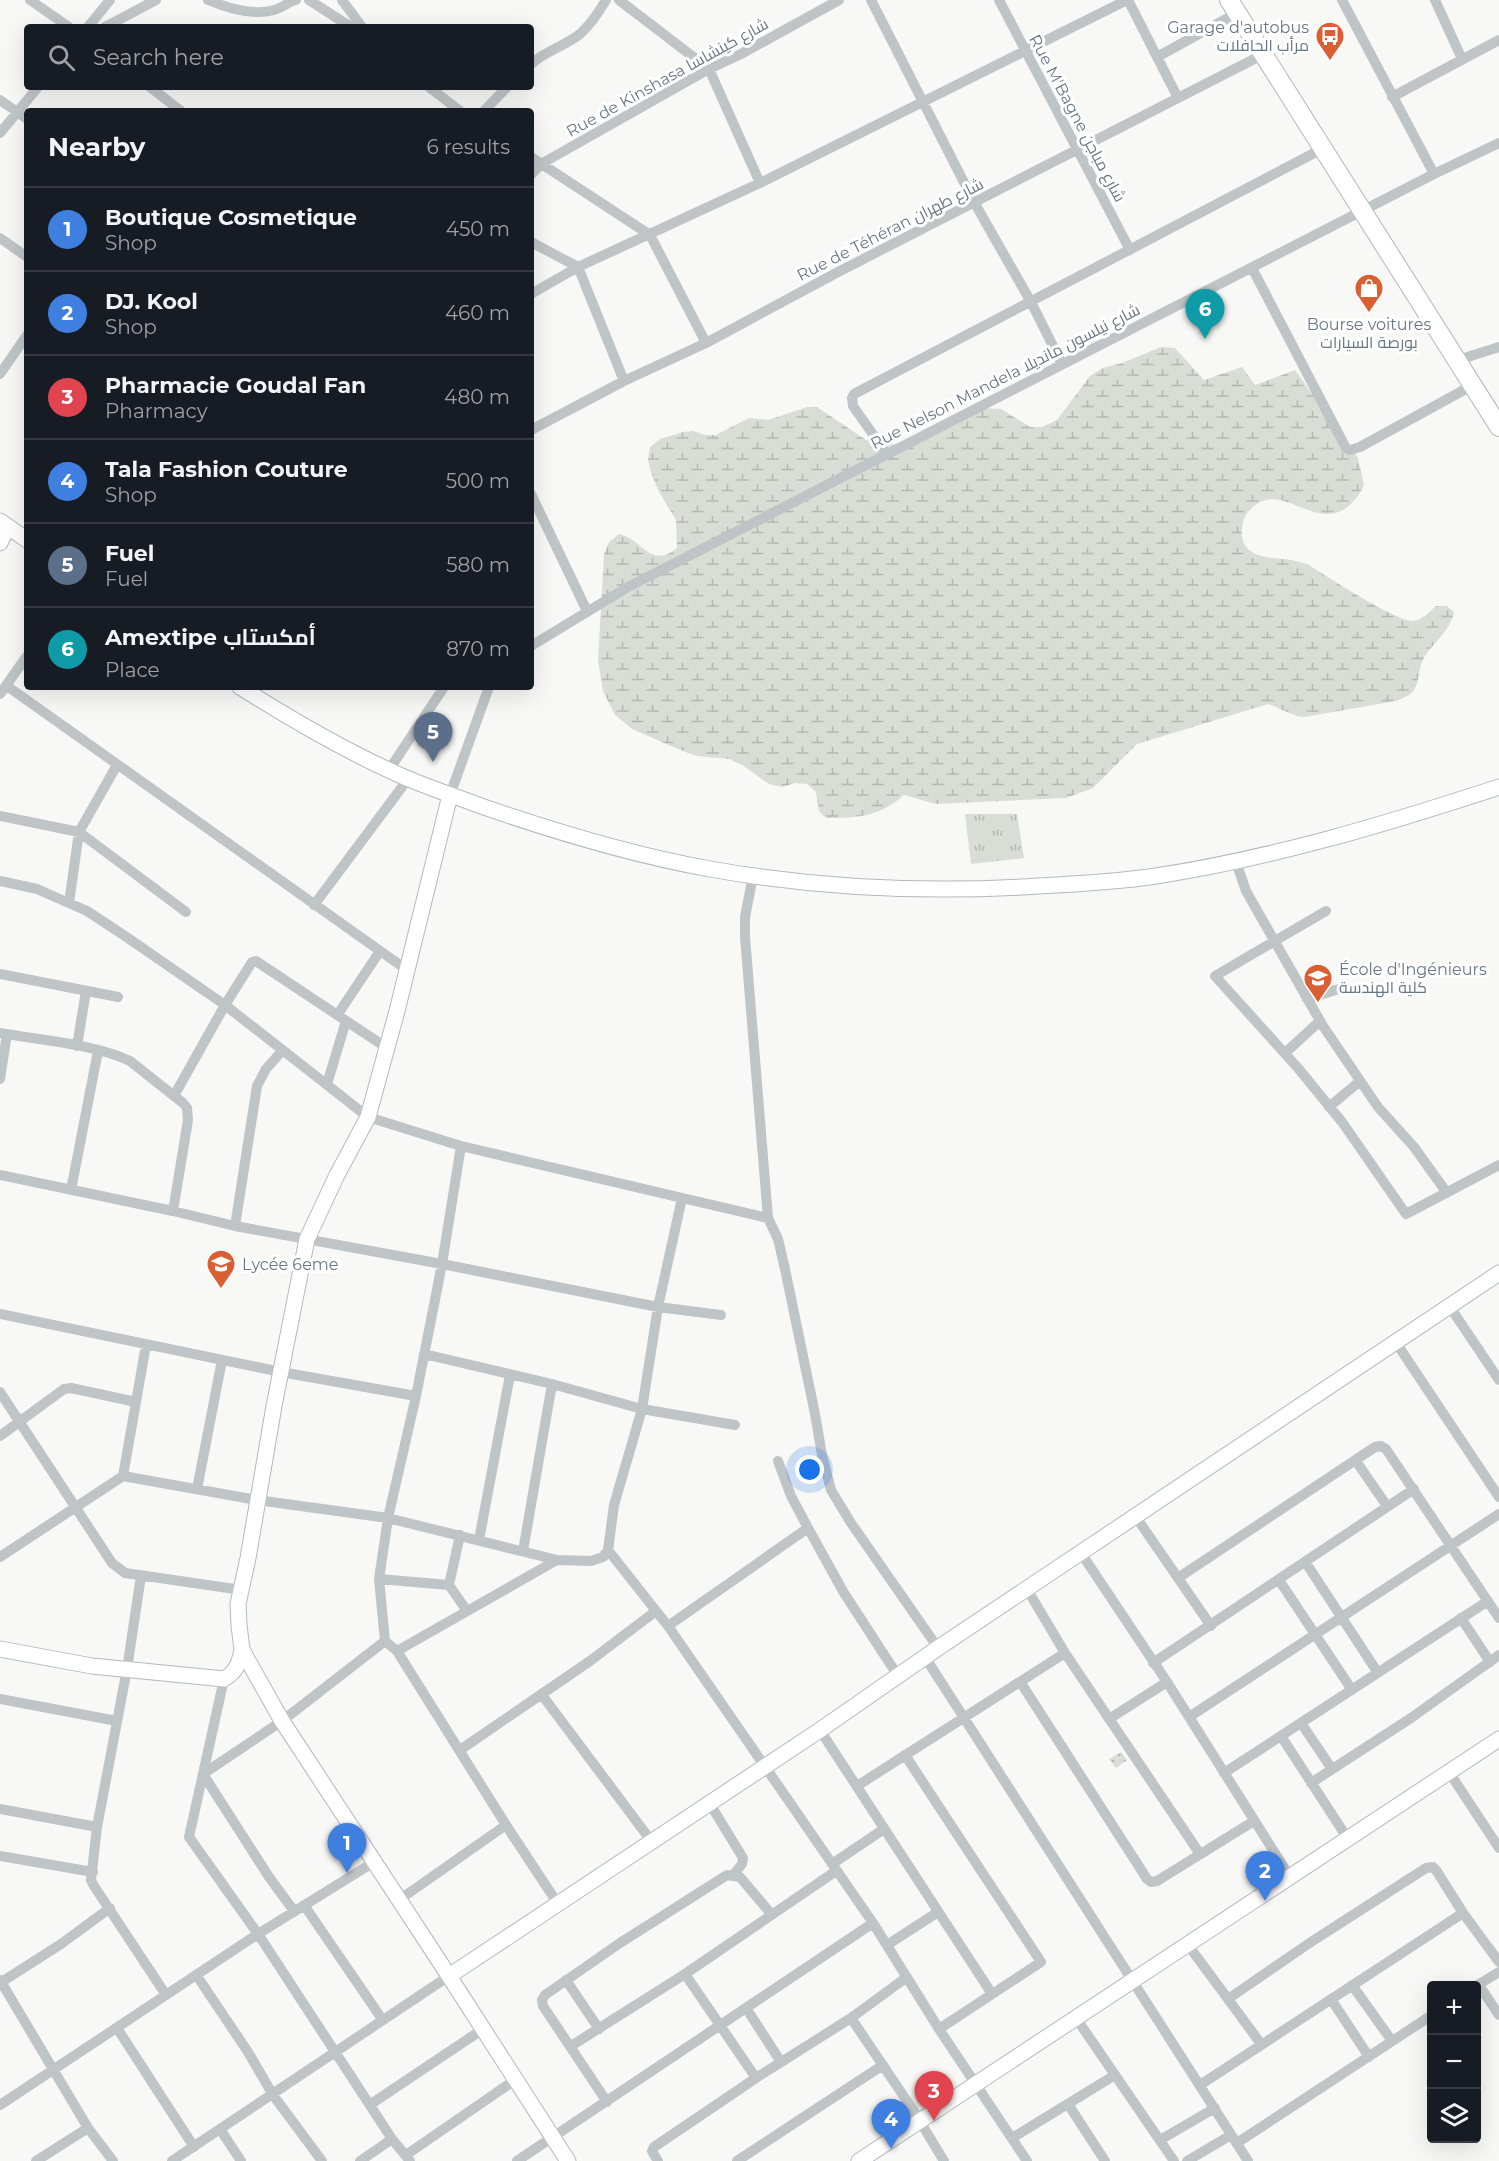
<!DOCTYPE html>
<html lang="en">
<head>
<meta charset="utf-8">
<style>
  :root { --surface:#171b24; --page:#242831; --text:#f1f3f6; --muted:#9ea1a6; --line:#363941; --accent:#0f766e }
  body { margin:0; font-family:Montserrat,Cairo,sans-serif; background:var(--page); color:var(--text) }
  .controls { position:absolute; right:18px; bottom:18px; display:grid; overflow:hidden; border-radius:6px; box-shadow:0 6px 24px #0002 }
  .controls button { width:54px; height:54px; display:grid; place-items:center; padding:0; border:0; border-bottom:2px solid var(--line); background:var(--surface); color:var(--text); font:30px sans-serif }
  .you { position:absolute; left:810px; top:1470px; width:21px; height:21px; margin:-15px; border:4px solid #fff; border-radius:50%; background:#1a73e8; box-shadow:0 0 0 9px #1a73e833 }
  .badge { display:grid; place-items:center; width:39px; height:39px; border-radius:50%; background:var(--accent); color:#fff; font-size:20px; font-weight:700 }
  .pin { position:absolute; translate:-50% -50px; filter:drop-shadow(0 2px 3px #0008) }
  .pin::after { content:''; position:absolute; top:32px; width:21px; height:18px; background:inherit; clip-path:polygon(0 0,100% 0,50% 100%) }
  .list { margin:0; padding:0; list-style:none }
  h2 { display:flex; justify-content:space-between; align-items:center; height:78px; margin:0; padding:0 24px; font-size:26px }
  h2 small { font-size:20px; font-weight:400; color:var(--muted) }
  .list li { display:grid; grid-template-columns:39px 1fr auto; gap:18px; align-items:center; box-sizing:border-box; height:84px; padding:0 24px; border-top:2px solid var(--line) }
  .list b { display:block; font-size:22px; white-space:nowrap }
  .list p { margin:0; font-size:20px; white-space:nowrap; color:var(--muted) }
  .list em { font-size:20px; font-style:normal; color:var(--muted) }
  .icon { flex:none; width:33px; height:33px; fill:none; stroke:currentColor; stroke-width:2; stroke-linecap:round; stroke-linejoin:round }
  .map { position:relative; flex:none; width:1499px; height:2161px; overflow:hidden }
  .search { position:absolute; background:var(--surface); box-shadow:0 6px 24px #0002; left:24px; top:24px; width:510px; height:66px; display:flex; align-items:center; gap:15px; box-sizing:border-box; padding:0 21px; border-radius:6px; color:var(--muted); font-size:22px }
  .panel { position:absolute; background:var(--surface); box-shadow:0 6px 24px #0002; left:24px; top:108px; width:510px; height:582px; border-radius:6px }
  .map>svg:first-child { display:block }
  .grass { fill:url(#grass-dots) }
  .wetland { fill:url(#wetland-marsh) }
  .park { fill:url(#park-tufts) }
  .lines { fill:none; stroke-linecap:round; stroke-linejoin:round }
  .secondary-casing { stroke:#b4b9be; stroke-width:17 }
  .highway-casing { stroke:#b3b7ba; stroke-width:20 }
  .street { stroke:#bfc4c7; stroke-width:10 }
  .secondary { stroke:#fff; stroke-width:15 }
  .highway { stroke:#fff; stroke-width:18 }
  .labels { text-anchor:middle; stroke-width:6; stroke-linejoin:round; paint-order:stroke }
  .poi-label { font-size:16px; fill:#697885; stroke:#fff; text-anchor:start }
  .street-label { font-size:16px; fill:#697885; stroke:#fff }
</style>
</head>
<body>
<div class="map">
<svg width="1499" height="2161" viewBox="0 0 1499 2161">
  <defs>
    <pattern id="grass-dots" width="8" height="8" patternUnits="userSpaceOnUse" patternTransform="scale(1.5)"><rect width="8" height="8" fill="#d8ddd5"/><path d="M2 2h.1M6 6h.1" fill="none" stroke="#b3b8b2" stroke-width="1.8" stroke-linecap="round"/></pattern>
    <pattern id="wetland-marsh" width="20" height="14" patternUnits="userSpaceOnUse" patternTransform="scale(1.5)"><rect width="20" height="14" fill="#d8ddd5"/><path d="M1 5h8M5 5V1M11 12h8M15 12V8" fill="none" stroke="#b3b8b2"/></pattern>
    <pattern id="park-tufts" width="24" height="20" patternUnits="userSpaceOnUse" patternTransform="scale(1.5)"><rect width="24" height="20" fill="#d8ddd5"/><path d="M3 7l-1-3M5 7V3M7 7l1-3M15 17l-1-3M17 17v-4M19 17l1-3" fill="none" stroke="#b3b8b2"/></pattern>
  </defs>
  <rect width="100%" height="100%" fill="#f8f8f6"/>
  <path class="grass" d="M1121,1752L1127,1760L1116,1768L1109,1759Z"/>
  <path class="wetland" d="M1161,347L1175,348L1204,380L1242,367L1255,385L1295,370L1358,458L1364,485C1358,497 1349,510 1335,513C1306,521 1276,480 1249,511C1243,518 1241,526 1242,536C1245,560 1274,557 1291,560C1297,561 1303,563 1309,565C1326,576 1397,622 1413,621C1422,621 1430,611 1436,606H1447L1454,612C1450,631 1435,641 1425,656C1418,667 1420,678 1415,688C1412,695 1403,698 1396,701L1304,717C1290,715 1281,708 1268,704L1137,744L1093,788L1066,798L936,804L904,795C879,817 857,818 826,818L819,811L816,792L807,784L795,783L782,787L769,784L744,766L729,759L697,756L678,749L632,729L615,715L603,691L598,660L604,554L609,542L619,534C643,539 650,570 677,548L676,520L658,490L651,472L648,460L650,447L660,439L683,432L693,431L705,435H716L749,418L768,420L807,407H817L866,440L902,445L984,408L1001,409L1030,427H1042L1057,420L1090,376L1103,368L1122,363Z"/>
  <path class="park" d="M965,814H1017L1024,858L971,864Z"/>
  <g class="lines">
    <g class="secondary-casing">
      <path id="secondary" d="M0,521L27,540
        M0,543L8,527
        M240,687C289,718 342,749 395,773C423,786 452,795 481,806C556,832 632,855 710,869C817,888 929,893 1038,886C1077,884 1116,882 1156,876C1273,858 1386,824 1499,787
        M450,795L397,1011L368,1117L337,1175L307,1239L274,1406L248,1558L238,1604L239,1625L242,1650L282,1721L449,1976L568,2161
        M0,1649L92,1666L224,1679C236,1672 239,1664 242,1650
        M449,1976L820,1730L938,1648L1499,1273
        M859,2161L1499,1739"/>
    </g>
    <g class="highway-casing">
      <path id="highway" d="M1229,0L1499,427"/>
    </g>
    <path class="street" d="M30,0L69,27
      M208,0C227,8 253,16 274,10C282,8 288,2 296,0
      M309,0L351,27
      M342,0L362,27
      M619,0L709,69L760,183
      M871,0L974,202L1031,302L1062,364
      M999,0L1130,250
      M1128,0L1178,98
      M1342,0L1434,174
      M1435,0L1462,59
      M88,27L110,0
      M105,27L156,0
      M1157,57L1237,13
      M531,64C545,51 565,46 580,34C590,25 599,12 606,0
      M150,87L181,111
      M429,87L460,111
      M1392,97L1499,40
      M0,100L27,119
      M484,111L507,87
      M0,133L38,87
      M531,157L650,235L706,343
      M531,175L541,164L709,69L741,54L839,0
      M0,238L27,257
      M531,242L578,267L624,381
      M1252,268L1346,448L1350,450L1360,447L1473,385
      M531,294L578,267L760,183L1127,0
      M1458,360L1499,347
      M0,374L27,335
      M531,430L624,381L706,343L838,272L1264,54
      M886,453L853,406L852,398L854,394L1322,149
      M531,494L587,611
      M531,646L628,587L1434,174L1499,143
      M7,686L407,970
      M0,694L27,656
      M389,770L444,687
      M450,795L489,687
      M0,816L79,832L186,912
      M1236,862L1246,891L1323,1026L1378,1107L1414,1147L1447,1193
      M753,876L745,917V937L768,1218L778,1239L785,1269L815,1414L822,1455L831,1490L851,1523L938,1648
      M0,881L37,889L87,911L125,936L225,1005L368,1117L461,1146L768,1218
      M69,903L79,832L117,765
      M314,905L408,779
      M1326,911L1215,976L1298,1068L1342,1122L1406,1214L1499,1165
      M0,974L118,997
      M1307,999L1345,987
      M338,1014L380,951
      M0,1033C39,1040 95,1044 130,1061L183,1103L187,1108L188,1120L173,1211
      M77,1046L86,991
      M1285,1053L1320,1021
      M0,1079L7,1034
      M327,1084L346,1021
      M175,1094L225,1005L252,962L256,961L387,1048
      M1329,1107L1360,1081
      M461,1146L442,1264L658,1307L721,1315
      M0,1175L173,1211L235,1226L442,1264L416,1396L388,1518L379,1579L385,1641
      M71,1190L98,1051
      M235,1226L257,1086L266,1069L282,1051
      M1450,1307L1499,1380
      M0,1314L281,1372L416,1396
      M1397,1344L1499,1497
      M424,1354L552,1384L642,1409L735,1425
      M0,1392L112,1563L125,1573L242,1590
      M0,1436L64,1389L71,1388L136,1402
      M778,1461L791,1496L808,1528L844,1593L898,1676
      M1356,1461L1387,1506
      M123,1476L146,1345
      M197,1489L222,1360
      M1136,1517L1211,1626
      M479,1540L510,1375
      M608,1550L614,1505L642,1409L658,1307L682,1198
      M523,1551L552,1384
      M1081,1553L1167,1682L1290,1877
      M0,1557L123,1476L257,1500L388,1518L557,1560
      M1306,1563L1378,1673
      M141,1576L127,1669L97,1827L91,1880L94,1886L166,1995
      M1178,1578L1375,1447L1381,1446L1386,1449L1499,1618
      M379,1579L449,1585L467,1611
      M1279,1580L1352,1690
      M449,1585L460,1535
      M1027,1589L1065,1653L1200,1854
      M1461,1618L1490,1662
      M668,1626L808,1528
      M397,1651L557,1560L591,1561L603,1557L608,1550L668,1626L873,1923L939,2029L1027,2161
      M925,1657L1248,2161
      M1153,1663L1414,1489
      M224,1679L189,1837L258,1934L392,2139L410,2161
      M1021,1683L1147,1879L1151,1882L1157,1881L1254,1821
      M542,1695L652,1842
      M0,1699L117,1721
      M1189,1717L1499,1514
      M1109,1719L1167,1682
      M1301,1723L1332,1769
      M820,1730L992,1994
      M1281,1736L1348,1839
      M460,1750L590,1661L656,1611
      M905,1755L1041,1962L939,2029
      M1449,1772L1499,1848
      M1224,1773L1488,1601
      M1311,1783L1411,1718L1499,1655
      M857,1786L1065,1653
      M710,1804L743,1858L742,1864L734,1874
      M0,1809L97,1827
      M0,1856L93,1872
      M832,1864L884,1829
      M399,1900L506,1825
      M304,1905L382,2019
      M294,1911L269,1877L203,1774L282,1721L385,1641L397,1651L506,1825L558,1904
      M887,1945L938,1912
      M1188,1945L1228,1999
      M685,1974L756,2078
      M197,1976L248,2052L273,2095L322,2161
      M0,1980L88,2128L113,2161
      M566,1980L599,2029
      M0,1983L61,1944L110,1908
      M1352,1985L1392,2041
      M1479,1985L1499,2015
      M1476,1986L1499,1972
      M1331,1999L1369,2057
      M746,2008L781,2062
      M851,2018L907,1977
      M1076,2018L1174,2161
      M117,2028L194,2147
      M1261,2044L1228,1999L1311,1942L1426,1868L1433,1867L1436,1870L1463,1913L1499,1962
      M571,2046L685,1974L836,1871
      M1200,2085L1463,1913
      M607,2102L543,2006L542,2000L545,1995L620,1943L727,1875L740,1877L772,1915
      M371,2104L483,2029
      M1068,2104L1105,2161
      M0,2105L258,1934L374,1862
      M220,2129L241,2161
      M1012,2138L1115,2075
      M1160,2140L1215,2108
      M1237,2143L1432,2015
      M406,2155L515,2080
      M36,2161L88,2128
      M172,2161L449,1976
      M360,2161L392,2139
      M517,2161L873,1923
      M658,2161L652,2151L654,2147L756,2078L851,2018L915,2113L944,2161
      M737,2161L883,2065
      M1187,2161L1231,2135"/>
    <use href="#secondary" class="secondary"/>
    <use href="#highway" class="highway"/>
  </g>
  <defs>
    <g id="bus-pin" transform="scale(1.5)"><path d="M0 17L-7.5 6A9.5 9.5 0 1 1 7.5 6Z" fill="#da6034" stroke="#fff"/><path d="M-5-6H5V4H4V6H2V4H-2V6H-4V4H-5ZM-3.5-4V0h7V-4ZM-3.5 1.2v1.5H-2V1.2ZM2 1.2v1.5H3.5V1.2Z" fill="#fff"/></g>
    <g id="shop-pin" transform="scale(1.5)"><path d="M0 17L-7.5 6A9.5 9.5 0 1 1 7.5 6Z" fill="#da6034" stroke="#fff"/><path d="M-5-2.5h2.3a2.7 3.5 0 0 1 5.4 0H5L5.5 6h-11ZM-1.5-2.5h3a1.5 2.3 0 0 0-3 0Z" fill="#fff"/></g>
    <g id="university-pin" transform="scale(1.5)"><path d="M0 17L-7.5 6A9.5 9.5 0 1 1 7.5 6Z" fill="#da6034" stroke="#fff"/><path d="M0-5L7-2L0 1L-7-2ZM-4 1L0 2.5L4 1V4Q0 6-4 4Z" fill="#fff"/></g>
    <g id="school-pin" transform="scale(1.5)"><path d="M0 17L-7.5 6A9.5 9.5 0 1 1 7.5 6Z" fill="#da6034" stroke="#fff"/><path d="M0-5L7-2L0 1L-7-2ZM-4 1L0 2.5L4 1V4Q0 6-4 4Z" fill="#fff"/></g>
  </defs>
  <g fill-rule="evenodd">
    <use href="#bus-pin" x="1330" y="36"/>
    <use href="#shop-pin" x="1369" y="288"/>
    <use href="#university-pin" x="1318" y="978"/>
    <use href="#school-pin" x="221" y="1264"/>
  </g>
  <g class="labels">
    <g class="poi-label">
      <text x="1309" y="33" text-anchor="end">Garage d'autobus<tspan x="1309" dy="18">مرأب الحافلات</tspan></text>
      <text x="1369" y="330" text-anchor="middle">Bourse voitures<tspan x="1369" dy="18">بورصة السيارات</tspan></text>
      <text x="1339" y="975">École d'Ingénieurs<tspan x="1339" dy="18">كلية الهندسة</tspan></text>
      <text x="242" y="1270">Lycée 6eme</text>
    </g>
    <g class="street-label">
      <text transform="translate(667 77) rotate(-29)" y="6">Rue de Kinshasa شارع كينشاسا</text>
      <text transform="translate(1078 118) rotate(62)" y="6">Rue M'Bagne شارع مباجن</text>
      <text transform="translate(890 229) rotate(-27)" y="6">Rue de Téhéran شارع طهران</text>
      <text transform="translate(1005 376) rotate(-27)" y="6">Rue Nelson Mandela شارع نيلسون مانديلا</text>
    </g>
  </g>
</svg>
<div class="controls">
<button>+</button>
<button>−</button>
<button><svg class="icon" aria-label="layers" viewBox="0 0 24 24"><path d="M12 4l9 5-9 5-9-5zM3 14l9 5 9-5"/></svg></button>
</div>
<div class="you"></div>
<div class="pin badge" style="left:347px;top:1873px;background:#3f7fe0">1</div>
<div class="pin badge" style="left:1265px;top:1901px;background:#3f7fe0">2</div>
<div class="pin badge" style="left:934px;top:2121px;background:#e0444e">3</div>
<div class="pin badge" style="left:891px;top:2149px;background:#3f7fe0">4</div>
<div class="pin badge" style="left:433px;top:762px;background:#5c6f8a">5</div>
<div class="pin badge" style="left:1205px;top:339px;background:#0f9aa8">6</div>
<div class="search"><svg class="icon" aria-label="search" viewBox="0 0 24 24"><circle cx="10" cy="10" r="6"/><path d="M15 15l6 6"/></svg>Search here</div>
<section class="panel">
<h2>Nearby<small>6 results</small></h2>
<ul class="list">
<li><span class="badge" style="background:#3f7fe0">1</span><div><b>Boutique Cosmetique</b><p>Shop</p></div><em>450 m</em></li>
<li><span class="badge" style="background:#3f7fe0">2</span><div><b>DJ. Kool</b><p>Shop</p></div><em>460 m</em></li>
<li><span class="badge" style="background:#e0444e">3</span><div><b>Pharmacie Goudal Fan</b><p>Pharmacy</p></div><em>480 m</em></li>
<li><span class="badge" style="background:#3f7fe0">4</span><div><b>Tala Fashion Couture</b><p>Shop</p></div><em>500 m</em></li>
<li><span class="badge" style="background:#5c6f8a">5</span><div><b>Fuel</b><p>Fuel</p></div><em>580 m</em></li>
<li><span class="badge" style="background:#0f9aa8">6</span><div><b>Amextipe أمكستاب</b><p>Place</p></div><em>870 m</em></li>
</ul>
</section>
</div>
</body>
</html>
